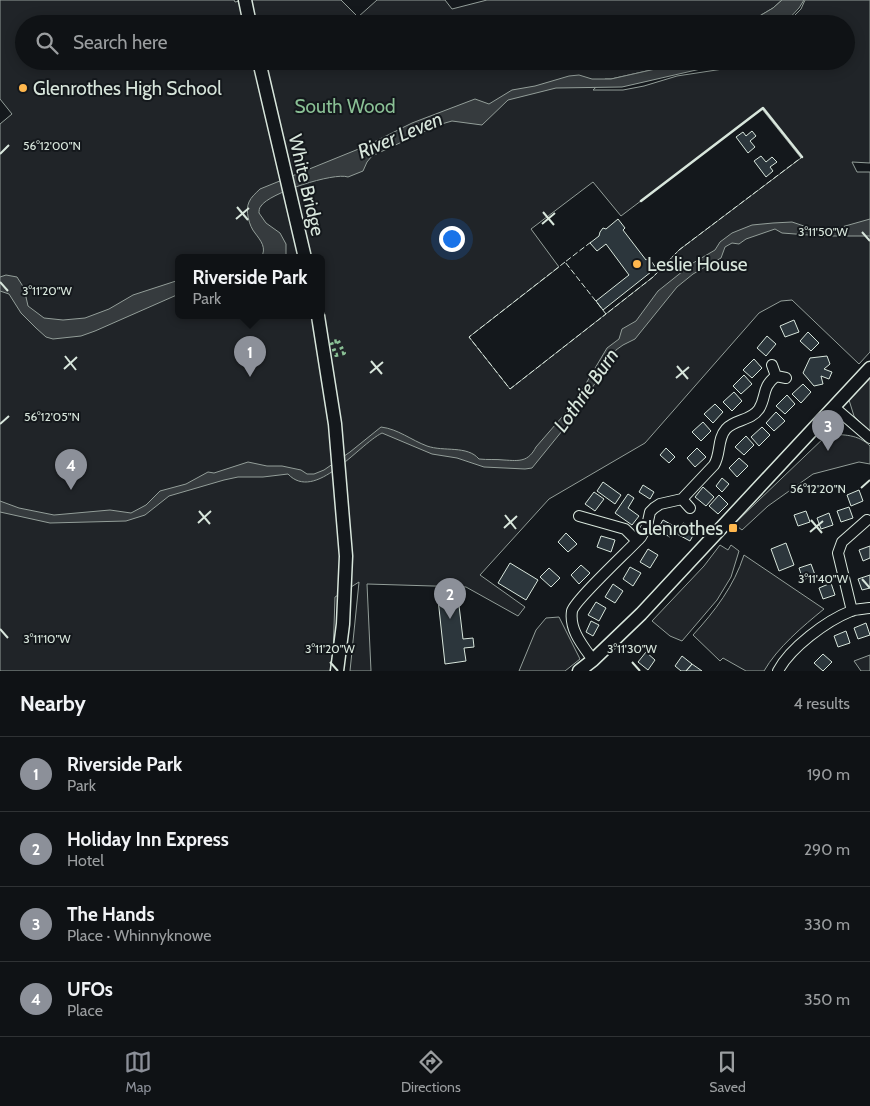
<!DOCTYPE html>
<html lang="en">
<head>
<meta charset="utf-8">
<style>
  :root { --surface:#0f1215; --page:#1d2022; --text:#f1f3f6; --muted:#9b9ea0; --line:#2f3234; --accent:#8c9099 }
  body { margin:0; font-family:Cabin,sans-serif; background:var(--page); color:var(--text) }
  .you { position:absolute; left:451px; top:238px; width:18px; height:18px; margin:-12px; border:4px solid #fff; border-radius:50%; background:#1a73e8; box-shadow:0 0 0 8px #1a73e833 }
  .badge { display:grid; place-items:center; width:32px; height:32px; border-radius:50%; background:var(--accent); color:#fff; font-size:16px; font-weight:700 }
  .pin { position:absolute; translate:-50% -41px; filter:drop-shadow(0 1px 2px #0008) }
  .pin::after { content:''; position:absolute; top:26px; width:18px; height:15px; background:inherit; clip-path:polygon(0 0,100% 0,50% 100%) }
  .popup { position:absolute; left:175px; top:254px; width:150px; height:65px; box-sizing:border-box; display:grid; place-content:center; border-radius:8px; background:var(--surface); filter:drop-shadow(0 1px 4px #0005); font-size:16px; white-space:nowrap; color:var(--muted) }
  .popup b { font-size:19px; color:var(--text) }
  .popup::after { content:''; position:absolute; left:50%; top:100%; margin-left:-10px; border:10px solid transparent; border-top-color:var(--surface) }
  .list { margin:0; padding:0; list-style:none }
  h2 { display:flex; justify-content:space-between; align-items:center; height:65px; margin:0; padding:0 20px; font-size:21px }
  h2 small { font-size:16px; font-weight:400; color:var(--muted) }
  .list li { display:grid; grid-template-columns:32px 1fr auto; gap:15px; align-items:center; box-sizing:border-box; height:75px; padding:0 20px; border-top:1px solid var(--line) }
  .list b { display:block; font-size:19px; white-space:nowrap }
  .list p { margin:0; font-size:16px; white-space:nowrap; color:var(--muted) }
  .list em { font-size:16px; font-style:normal; color:var(--muted) }
  .icon { flex:none; width:28px; height:28px; fill:none; stroke:currentColor; stroke-width:2; stroke-linecap:round; stroke-linejoin:round }
  .map { position:relative; flex:none; width:870px; height:671px; overflow:hidden }
  .search { position:absolute; background:var(--surface); box-shadow:0 2px 12px #0003; left:15px; right:15px; top:15px; height:55px; display:flex; align-items:center; gap:12px; box-sizing:border-box; padding:0 18px; border-radius:28px; color:var(--muted); font-size:19px }
  .sheet { height:365px; background:var(--surface) }
  nav { display:flex; justify-content:space-around; align-items:center; box-sizing:border-box; height:70px; border-top:1px solid var(--line); background:var(--surface); font-size:14px; color:var(--muted) }
  nav a { display:grid; justify-items:center; gap:2px }
  nav .on { color:var(--accent) }
  .map>svg:first-child { display:block }
  .green { fill:#202428; stroke:#939e99; fill-rule:evenodd }
  .water { fill:#363b3e; stroke:#939e99 }
  .building { fill:#2c363c; stroke:#d8e6dc }
  .lines { fill:none; stroke-linecap:round; stroke-linejoin:round }
  .minor-casing { stroke:#d8e6dc; stroke-width:12 }
  .major-casing { stroke:#d8e6dc; stroke-width:15 }
  .minor { stroke:#14181c; stroke-width:10 }
  .major { stroke:#14181c; stroke-width:12 }
  .hedge { stroke:#8ac095; stroke-width:4; stroke-dasharray:2.5 4; stroke-linecap:butt }
  .fence { stroke:#d8e6dc; stroke-width:1; stroke-dasharray:6 2.5; stroke-linecap:butt }
  .wall { stroke:#d8e6dc; stroke-width:2.5 }
  .ticks { fill:none; stroke:#d8e6dc; stroke-width:2 }
  .poi-dot { fill:#ffb74d; stroke:#14181c; stroke-width:2 }
  .labels { text-anchor:middle; stroke-width:4; stroke-linejoin:round; paint-order:stroke }
  .poi-label { font-size:19px; fill:#d8e6dc; stroke:#14181c; text-anchor:start }
  .park-label { font-size:19px; fill:#8ac095; stroke:#14181c }
  .street-label { font-size:19px; fill:#d8e6dc; stroke:#14181c }
  .water-label { font-size:20px; font-style:italic; fill:#d8e6dc; stroke:#14181c }
  .ticks-label { font-size:12px; text-anchor:middle; fill:#d8e6dc; stroke:#14181c; stroke-width:4; stroke-linejoin:round; paint-order:stroke }
</style>
</head>
<body>
<div class="map">
<svg width="870" height="671" viewBox="0 0 870 671">
  <rect width="100%" height="100%" fill="#14181c"/>
  <path class="green" d="M0,0H234L235,2L244,0H341L358,17L377,0H445L452,9L487,0H782L773,8L746,24H24V61H691L611,79H605L593,90H623L644,86L677,76L723,69L739,61H846V24H786L801,9L805,0H870V163L852,162L857,172H870V352L859,364L792,300L781,301L759,313L645,443L549,499L480,575L525,607L518,616L466,587L367,584L371,671H350L359,582L335,597L333,656L330,671H0V124L12,114L0,99ZM762,109L801,158L679,250L653,277L510,389L469,337L559,267L531,229L593,182L621,216ZM179,258H321V316H179Z
    M870,377V432L854,416L849,400Z
    M828,434C844,435 858,434 870,446V464L859,462L813,474L768,506L742,530L734,524Z
    M720,545L728,550L731,545L739,551L731,577L717,600L682,641L670,636L652,621L704,566Z
    M744,555L824,609C803,626 777,648 764,671H746L723,658L720,661L693,635C715,611 734,586 744,555Z
    M559,617L580,659L565,671H519L536,630L546,618Z
    M870,655V671H861L854,661Z"/>
  <path class="water" d="M782,0H804L799,8L784,24H764L763,20L757,24H746L773,8Z
    M691,61H736L723,67L705,68L622,87L556,88L508,100L482,125L452,121L438,125L372,156L367,162L363,171L348,177C334,172 269,193 261,206C259,208 259,211 259,213L266,223L280,233L286,244V254L283,258H261C267,248 261,241 255,233C249,226 245,210 249,202C251,197 256,193 260,189L366,146L412,123L475,99L489,104L512,90L535,86L569,76L579,75L592,79H611Z
    M870,219V236H822L782,233L775,229L746,239L739,244L732,243L725,247L721,258L693,274L677,287L635,339L623,345L616,350L575,415L532,468L525,469L484,467L457,458L432,454L382,433C358,445 315,503 288,474L263,477H238L224,480L169,496L145,515L126,521L50,523L0,512V501L19,508L54,515L110,510L131,513L146,505L160,491L186,484L208,472L214,473L248,462L267,466H282L301,470L307,474H314L324,470L350,452L381,427C398,429 411,440 427,446C444,452 467,445 479,459C488,460 496,459 504,460C520,461 528,462 536,447L575,402L607,348L619,339L622,329L636,321L658,291L693,263L715,250L720,242L732,233L752,225L773,223L792,222L816,230H831Z
    M6,275L17,277L24,288L28,306L44,318L63,320L85,318L109,309L133,295L179,280V294L95,331L81,336L53,339L46,337L36,328L21,313L9,294L0,291V277Z"/>
  <path class="building" d="M752,131L756,136L750,141L755,147L748,153L736,137L743,132L746,136Z
    M761,156L766,162L772,157L777,162L770,167L773,171L766,177L754,161Z
    M618,219L625,228L623,230L646,260L649,258L656,268L603,310L596,301L629,275L606,244L597,251L590,243L599,236L600,232L603,228L606,229Z
    M794,320L799,332L785,337L780,326Z
    M808,332L819,343L811,351L800,341Z
    M767,336L776,344L766,356L757,348Z
    M827,356L830,364L824,369L832,372L829,379L821,376L823,384L814,386L803,373L810,358Z
    M754,359L762,368L752,378L743,370Z
    M744,375L752,384L741,394L733,386Z
    M803,384L811,392L801,403L792,394Z
    M734,392L742,401L732,411L723,402Z
    M787,395L795,404L785,414L776,406Z
    M715,404L723,412L713,423L704,414Z
    M776,412L785,421L774,431L766,423Z
    M703,422L711,431L701,441L692,432Z
    M762,427L770,435L759,446L751,437Z
    M746,436L754,445L744,455L735,447Z
    M666,448L675,457L669,463L660,455Z
    M697,448L706,457L695,467L687,458Z
    M739,458L748,466L737,477L729,468Z
    M722,478L729,484L722,492L716,486Z
    M603,482L621,495L615,504L597,491Z
    M643,485L654,492L650,499L639,492Z
    M703,487L714,497L706,506L695,497Z
    M859,490L863,501L851,506L847,495Z
    M594,492L604,499L595,511L585,504Z
    M628,494L634,498L628,508L639,516L632,525L615,513Z
    M719,495L728,504L718,514L709,506Z
    M849,507L853,518L841,522L837,511Z
    M806,511L810,522L798,526L794,515Z
    M829,513L833,525L821,529L817,518Z
    M663,520L676,527L670,537L657,530Z
    M683,523L696,530L690,541L677,534Z
    M566,533L577,544L568,552L558,542Z
    M601,536L615,540L611,552L597,547Z
    M786,543L794,565L779,571L771,549Z
    M870,546V558L863,561L859,550Z
    M648,549L658,555L650,568L640,562Z
    M510,563L538,580L526,600L498,583Z
    M811,564L815,575L803,580L799,568Z
    M581,565L590,573L579,584L571,575Z
    M630,567L641,573L633,586L623,579Z
    M549,568L560,578L551,587L540,577Z
    M870,575V588L862,590L858,579Z
    M831,583L835,595L823,599L819,588Z
    M613,584L623,591L615,603L605,597Z
    M458,597L463,639L473,638L474,647L464,648L466,661L445,664L438,599Z
    M596,602L606,608L599,621L588,615Z
    M591,621L599,625L593,636L586,632Z
    M866,623L870,635L858,639L854,628Z
    M846,631L850,643L838,647L834,636Z
    M646,652L655,660L648,670L638,662Z
    M823,654L832,662L823,671L814,663Z
    M682,656L692,664L686,671H681L675,666Z
    M692,664L702,671H686Z"/>
  <g class="lines">
    <g class="minor-casing">
      <path id="minor" d="M772,365L776,376
        M834,407L870,438
        M682,499L690,508
        M579,516L625,529L637,541
        M852,611L838,553L842,542L867,520
        M593,660C583,646 569,630 572,611C575,600 630,549 641,537L647,526L650,512L654,508L660,504L682,499L714,465C721,454 717,439 726,429C735,419 751,421 759,409C767,396 761,388 776,376L786,378
        M778,671C790,648 826,621 851,611C856,609 864,609 870,608"/>
    </g>
    <g class="major-casing">
      <path id="major" d="M245,0L250,24
        M259,61L305,258
        M318,316L335,424L346,556L343,624L337,671
        M579,671L593,660L641,614L870,368"/>
    </g>
    <use href="#minor" class="minor"/>
    <use href="#major" class="major"/>
    <path class="hedge" d="M338,341L344,353L336,355L331,342Z"/>
    <path class="fence" d="M591,242L565,262L606,314L653,277L679,250L802,157
      M565,262L469,337L510,389L606,314"/>
    <path class="wall" d="M641,201L763,108L802,157"/>
  </g>
  <path class="ticks" d="M0,154L9,145M237,207L248,220M543,212L554,225M236,219L249,208M542,224L555,213M862,232L870,241M0,282L8,291M65,356L76,370M371,361L382,374M677,366L688,379M64,369L77,357M370,373L383,362M676,378L689,367M0,424L9,416M861,488L870,480M199,511L210,524M505,515L516,529M811,520L822,533M198,523L211,511M504,528L517,516M810,532L823,521M862,579L870,588M0,629L8,638M330,662L338,671M632,662L640,671"/>
  <g class="poi-dot">
    <circle cx="23" cy="88" r="5"/>
    <circle cx="637" cy="264" r="5"/>
    <rect x="728" y="523" width="10" height="10" rx="2.5"/>
  </g>
  <g class="labels">
    <g class="poi-label">
      <text x="33" y="95">Glenrothes High School</text>
      <text x="647" y="271">Leslie House</text>
      <text x="723" y="535" text-anchor="end">Glenrothes</text>
    </g>
    <g class="park-label">
      <text x="345" y="113">South Wood</text>
    </g>
    <g class="street-label">
      <text transform="translate(307 185) rotate(77)" y="7">White Bridge</text>
    </g>
    <g class="water-label">
      <text transform="translate(400 135) rotate(-23)" y="7">River Leven</text>
      <text transform="translate(586 390) rotate(-55)" y="7">Lothrie Burn</text>
    </g>
  </g>
  <g class="ticks-label">
    <text x="52" y="150">56°12'00"N</text>
    <text x="823" y="236">3°11'50"W</text>
    <text x="47" y="295">3°11'20"W</text>
    <text x="52" y="421">56°12'05"N</text>
    <text x="818" y="493">56°12'20"N</text>
    <text x="823" y="583">3°11'40"W</text>
    <text x="47" y="643">3°11'10"W</text>
    <text x="330" y="653">3°11'20"W</text>
    <text x="632" y="653">3°11'30"W</text>
  </g>
</svg>
<div class="you"></div>
<div class="pin badge" style="left:250px;top:377px">1</div>
<div class="popup"><b>Riverside Park</b>Park</div>
<div class="pin badge" style="left:450px;top:619px">2</div>
<div class="pin badge" style="left:828px;top:451px">3</div>
<div class="pin badge" style="left:71px;top:490px">4</div>
<div class="search"><svg class="icon" aria-label="search" viewBox="0 0 24 24"><circle cx="10" cy="10" r="6"/><path d="M15 15l6 6"/></svg>Search here</div>
</div>
<section class="sheet">
<h2>Nearby<small>4 results</small></h2>
<ul class="list">
<li><span class="badge">1</span><div><b>Riverside Park</b><p>Park</p></div><em>190 m</em></li>
<li><span class="badge">2</span><div><b>Holiday Inn Express</b><p>Hotel</p></div><em>290 m</em></li>
<li><span class="badge">3</span><div><b>The Hands</b><p>Place · Whinnyknowe</p></div><em>330 m</em></li>
<li><span class="badge">4</span><div><b>UFOs</b><p>Place</p></div><em>350 m</em></li>
</ul>
</section>
<nav>
<a class="on"><svg class="icon" aria-label="map" viewBox="0 0 24 24"><path d="M3 6l6-2 6 2 6-2v14l-6 2-6-2-6 2zM9 4v14M15 6v14"/></svg>Map</a>
<a><svg class="icon" aria-label="directions" viewBox="0 0 24 24"><path d="M12 3l9 9-9 9-9-9zM9 14v-3h6M13 9l2 2-2 2"/></svg>Directions</a>
<a><svg class="icon" aria-label="saved" viewBox="0 0 24 24"><path d="M7 4h10v16l-5-4-5 4z"/></svg>Saved</a>
</nav>
</body>
</html>
